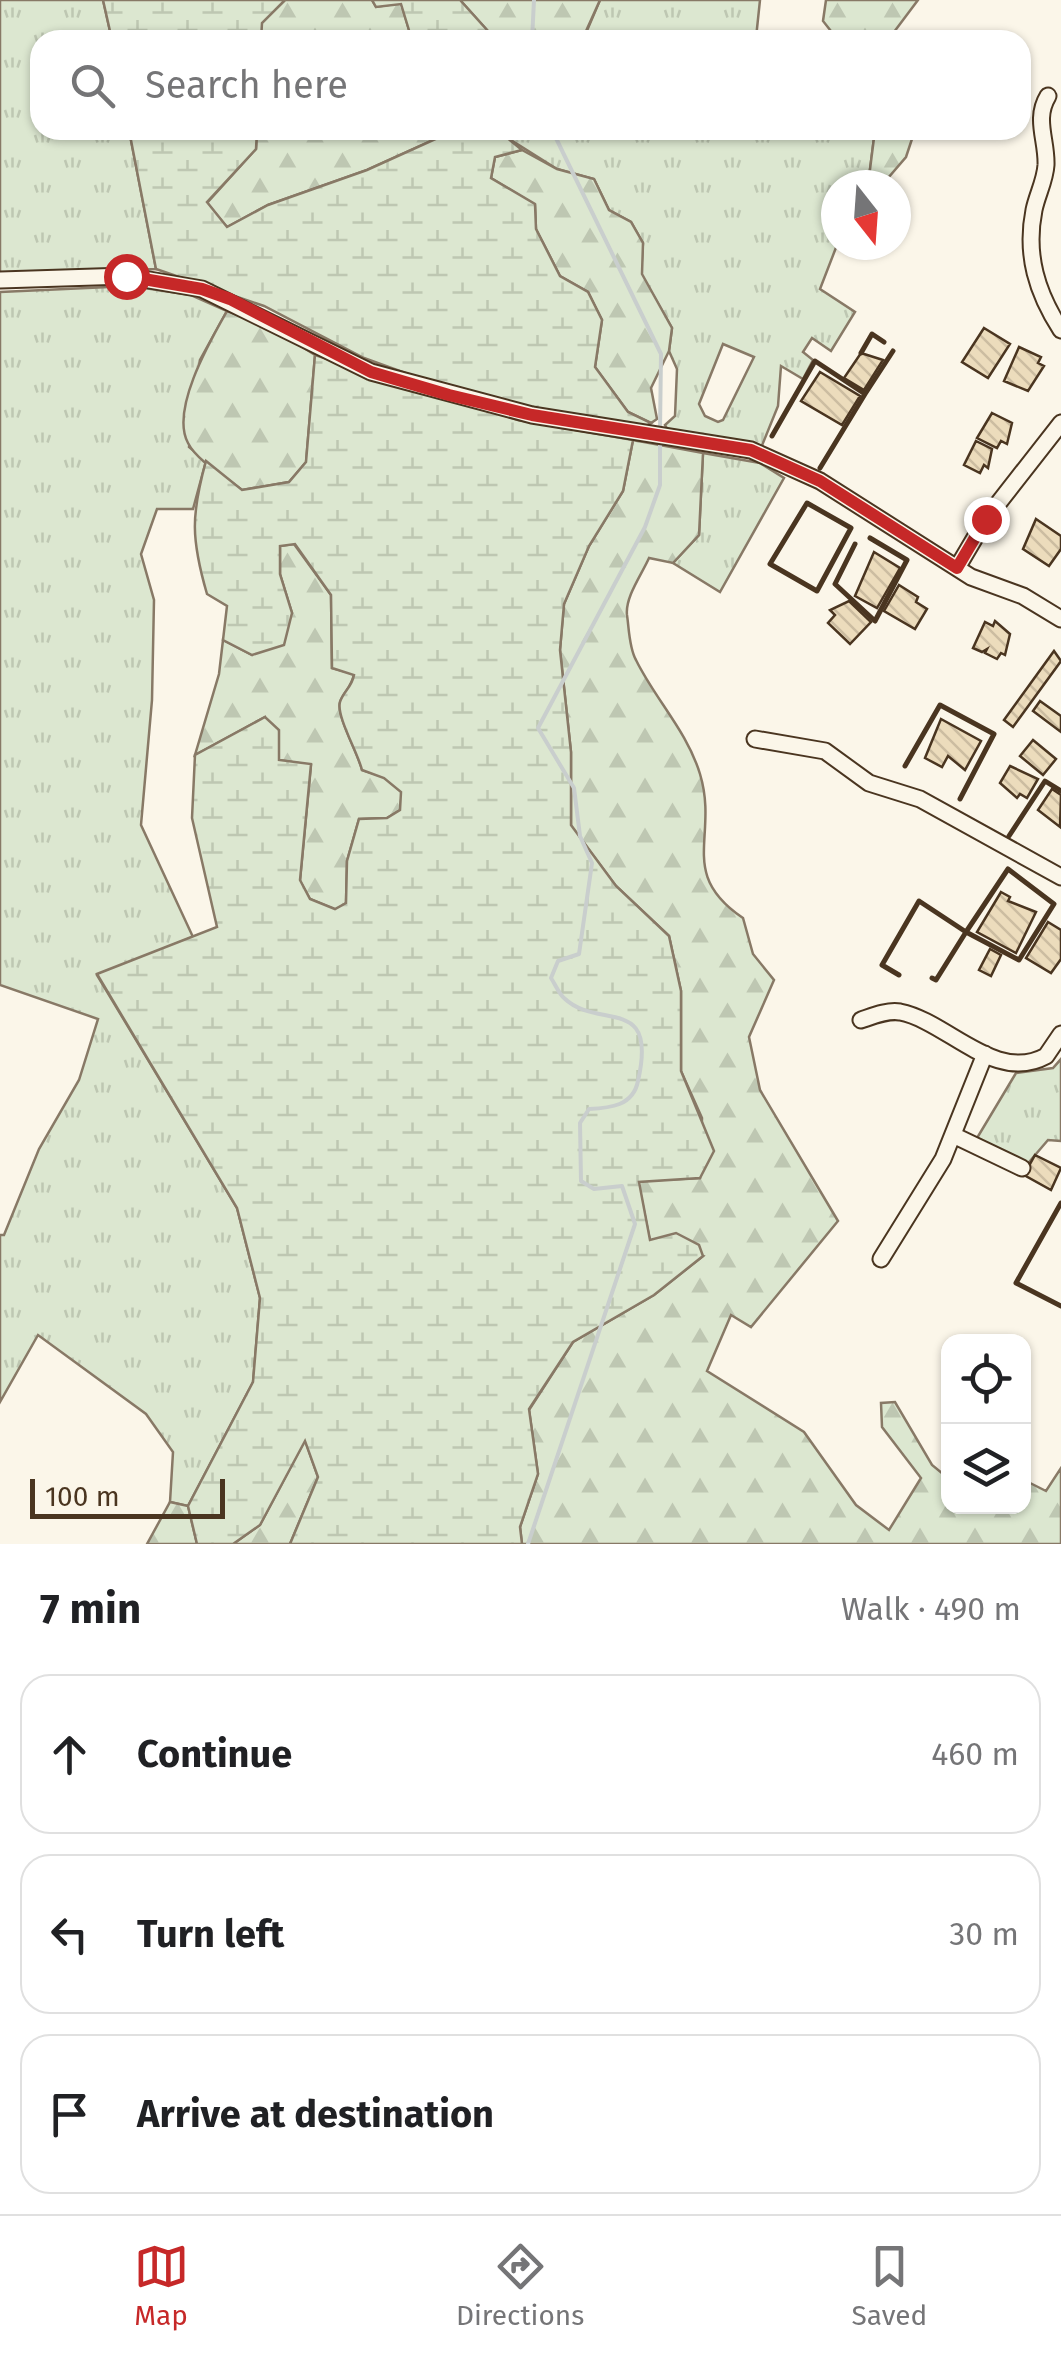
<!DOCTYPE html>
<html lang="en">
<head>
<meta charset="utf-8">
<style>
  :root { --surface:#fff; --page:#f6f6f6; --text:#202124; --muted:#757577; --line:#e0e0e0; --accent:#c62828 }
  body { margin:0; font-family:"Fira Sans",sans-serif; background:var(--page); color:var(--text) }
  .controls { position:absolute; right:30px; bottom:30px; display:grid; overflow:hidden; border-radius:20px; box-shadow:0 2px 8px #0004 }
  .controls button { width:90px; height:90px; display:grid; place-items:center; padding:0; border:0; border-bottom:2px solid var(--line); background:var(--surface); color:var(--text); font:50px sans-serif }
  .compass { position:absolute; left:821px; top:170px; width:90px; height:90px; border-radius:50%; background:var(--surface); box-shadow:0 2px 8px #0004; rotate:163deg }
  .scale { position:absolute; left:30px; bottom:25px; width:195px; box-sizing:border-box; padding-left:10px; border:5px solid #4a3520; border-top:0; font-size:28px; line-height:35px; white-space:nowrap; color:#4a3520; -webkit-text-stroke:8px #fbf6e9; paint-order:stroke }
  .stop { position:absolute; width:30px; height:30px; margin:-22px; border:8px solid #c62828; border-radius:50%; background:#fff }
  .stop.end { background:#c62828; border-color:#fff; box-shadow:0 2px 10px #0008 }
  .list { margin:0; padding:0; list-style:none }
  h2 { display:flex; justify-content:space-between; align-items:center; height:130px; margin:0; padding:0 40px; font-size:42px }
  h2 small { font-size:32px; font-weight:400; color:var(--muted) }
  .list li { display:grid; grid-template-columns:65px 1fr auto; gap:30px; align-items:center; box-sizing:border-box; height:160px; margin:0 20px 20px; padding:0 20px; border:2px solid var(--line); border-radius:30px }
  .list b { display:block; font-size:38px; white-space:nowrap }
  .list em { font-size:32px; font-style:normal; color:var(--muted) }
  .icon { flex:none; width:55px; height:55px; fill:none; stroke:currentColor; stroke-width:2; stroke-linecap:round; stroke-linejoin:round }
  .map { position:relative; flex:none; width:1061px; height:1544px; overflow:hidden }
  .search { position:absolute; background:var(--surface); box-shadow:0 2px 8px #0004; left:30px; right:30px; top:30px; height:110px; display:flex; align-items:center; gap:25px; box-sizing:border-box; padding:0 35px; border-radius:30px; color:var(--muted); font-size:38px }
  .sheet { height:670px; background:var(--surface) }
  nav { display:flex; justify-content:space-around; align-items:center; box-sizing:border-box; height:140px; border-top:2px solid var(--line); background:var(--surface); font-size:28px; color:var(--muted) }
  nav a { display:grid; justify-items:center; gap:5px }
  nav .on { color:var(--accent) }
  .map>svg:first-child { display:block }
  .grass { fill:url(#grass-tufts); stroke:#887966; stroke-width:2.5; fill-rule:evenodd }
  .forest { fill:url(#forest-firs); stroke:#887966; stroke-width:2.5 }
  .wetland { fill:url(#wetland-marsh); stroke:#887966; stroke-width:2.5 }
  .lines { fill:none; stroke-linecap:round; stroke-linejoin:round }
  .stream { stroke:#c9cecd; stroke-width:4 }
  .building { fill:url(#building-back-hatch); stroke:#4a3520; stroke-width:2.5 }
  .minor-casing { stroke:#4a3520; stroke-width:19 }
  .minor { stroke:#fbf6e9; stroke-width:15 }
  .wall { stroke:#4a3520; stroke-width:5 }
  .route { stroke:#c62828; stroke-width:12 }
</style>
</head>
<body>
<div class="map">
<svg width="1061" height="1544" viewBox="0 0 1061 1544">
  <defs>
    <pattern id="grass-tufts" width="24" height="20" patternUnits="userSpaceOnUse" patternTransform="scale(2.5)"><rect width="24" height="20" fill="#dce7d0"/><path d="M3 7l-1-3M5 7V3M7 7l1-3M15 17l-1-3M17 17v-4M19 17l1-3" fill="none" stroke="#bec7b2"/></pattern>
    <pattern id="forest-firs" width="22" height="20" patternUnits="userSpaceOnUse" patternTransform="scale(2.5)"><rect width="22" height="20" fill="#dce7d0"/><path d="M5 1l3.5 6h-7zM16 11l3.5 6h-7z" fill="#bec7b2"/></pattern>
    <pattern id="wetland-marsh" width="20" height="14" patternUnits="userSpaceOnUse" patternTransform="scale(2.5)"><rect width="20" height="14" fill="#dce7d0"/><path d="M1 5h8M5 5V1M11 12h8M15 12V8" fill="none" stroke="#bec7b2"/></pattern>
    <pattern id="building-back-hatch" width="6" height="6" patternUnits="userSpaceOnUse" patternTransform="scale(2.5)"><rect width="6" height="6" fill="#ecdcbc"/><path d="M-1 5l2 2M0 0l6 6M5-1l2 2" fill="none" stroke="#ccbda1"/></pattern>
  </defs>
  <rect width="100%" height="100%" fill="#fbf6e9"/>
  <path class="grass" d="M0,0H103L112,40H40V130H129L156,269L0,276Z
    M600,0H760L756,38L771,40H583Z
    M532,130H662L664,134L677,130H875L868,185H836L837,245L820,289L855,312L831,351L812,338L803,352L813,360L803,379L781,366L778,406L761,448L669,432L665,425L675,416L677,369L669,351L672,328L641,274L643,243L631,222L609,210L594,179L557,169L506,137ZM723,344L754,357L723,420L718,422L705,416L699,404Z
    M131,286L191,295L227,311L200,360L189,447L206,461L193,509H157L141,554L154,600L152,700L141,825L193,937L97,975L237,1208L260,1298L253,1382L188,1506L170,1502L173,1452L146,1414L38,1335L0,1402V1235H4L39,1149L79,1080L98,1019L0,985V292Z
    M703,453L760,463L784,478L720,592L673,563L699,535Z
    M1061,1059V1141L1048,1140L1018,1175L971,1148L1016,1073L1053,1068Z"/>
  <path class="forest" d="M285,0H372L376,7L401,3L412,40H261V23Z
    M460,0H600L582,40H496Z
    M826,0H918L888,40H838L823,21Z
    M257,130H532L506,137L442,136L367,170L268,205L227,227L207,203L256,149Z
    M875,130H915L906,157L882,185H868Z
    M522,150L557,169L594,179L609,210L631,222L643,243L642,274L672,328L669,351L651,388L657,419L651,423L628,412L595,367L602,320L588,292L560,276L536,229L535,205L491,178L495,157Z
    M227,311L272,328L315,355L306,462L289,482L242,490C226,477 197,461 188,443C170,410 210,341 227,311Z
    M633,440L703,453L699,535L673,563L649,558C642,574 625,597 627,615C629,628 629,648 636,660C655,699 687,731 700,774C719,837 677,873 743,918L753,954L774,980L749,1037L760,1090L838,1221L751,1327L731,1315L707,1371L804,1432L856,1505L889,1530L921,1478L882,1427L881,1403L895,1402L932,1465L948,1478V1506H1024V1480L1046,1491L1061,1468V1544H522L520,1527L538,1474L529,1410L573,1342L654,1295L703,1256L650,1241L638,1181L700,1178L702,1118L681,1071V991L669,936L616,886L571,826V752L560,650L564,604L589,546L623,491Z
    M294,544L331,595L332,668L354,674C352,687 344,691 340,702C336,715 358,753 362,770L384,777L402,792L400,810L387,818L359,819L347,861L346,903L336,910L310,899L300,881L311,765L279,760L265,717L195,755L219,674L223,640L252,655L292,613L280,574V546Z
    M305,1440L318,1477L290,1544H233L260,1525Z
    M170,1502L188,1506L197,1544H147Z"/>
  <path class="wetland" d="M103,0H285L262,23L261,40H112Z
    M372,0H460L496,40H412L401,4L376,7Z
    M129,130H257L256,149L207,202L227,227L268,205L367,170L442,136L506,137L522,150L495,157L491,178L535,204L536,229L560,276L588,292L602,320L595,367L628,412L651,423L644,427L539,410L419,378L364,358L264,306L156,269Z
    M315,355L518,420L633,440L623,491L589,546L564,604L560,650L571,752V825L616,886L669,936L681,991V1071L714,1151L700,1178L639,1182L650,1240L676,1233L699,1245L703,1256L654,1295L573,1342L529,1409L538,1474L520,1527L522,1544H290L318,1477L305,1441L260,1525L233,1544H197L188,1506L253,1382L260,1298L237,1208L97,974L217,927L192,818L195,755L265,717L279,730V760L311,764L300,880L310,899L335,909L346,903L347,861L359,819L387,818L400,810L401,792L384,778L362,770C358,753 336,716 340,702C343,692 352,687 354,675L332,668L331,595L295,544L280,546V574L292,613L284,645L252,655L223,640L227,606L207,594C191,539 191,515 206,461L242,490L289,482L306,462Z"/>
  <g class="lines">
    <path class="stream" d="M532,40L534,0
      M552,130L661,354L660,430
      M528,1544L635,1224L622,1186L594,1189L581,1181L580,1123L589,1109C610,1108 633,1106 638,1081C658,993 598,1031 564,998C559,994 555,984 551,978L558,961L579,954L592,863L580,836L574,788L538,728L645,527L660,485V440"/>
  </g>
  <path class="building" d="M984,328L1010,344L988,378L962,362Z
    M1019,347L1041,357L1038,363L1044,366L1028,391L1004,381Z
    M861,353L883,360L864,390L844,378Z
    M820,372L860,396L842,425L801,401Z
    M992,413L1012,423L1007,444L1001,441L997,448L977,438Z
    M976,441L992,449L988,468L984,465L980,473L964,465Z
    M1036,519L1061,536V549L1049,566L1023,549Z
    M874,552L900,568L877,608L855,596Z
    M899,585L918,597L916,602L927,609L915,629L884,611Z
    M849,601L871,622L850,644L828,623L835,615L830,610Z
    M995,621L1010,634L1005,655L1001,653L997,659L985,653L987,649L982,652L973,648L985,622L993,626Z
    M1054,651L1061,661L1013,727L1004,720Z
    M1040,701L1061,716V732L1033,711Z
    M941,719L981,741L965,770L948,756L942,767L925,758Z
    M1033,740L1056,759L1043,775L1020,756Z
    M1010,766L1038,779L1027,798L1020,794L1017,798L1000,783Z
    M1052,789L1061,795L1060,827L1038,810Z
    M1001,892L1010,897L1008,901L1036,912L1016,953L977,932Z
    M1048,922L1061,930V959L1051,973L1026,958Z
    M990,949L1001,955L991,976L979,970Z
    M1035,1155L1061,1168L1051,1190L1024,1175Z"/>
  <g class="lines">
    <g class="minor-casing">
      <path id="minor" d="M1048,96C1034,119 1047,140 1046,165C1045,181 1037,195 1034,210C1025,255 1037,293 1061,330
        M0,280L126,276L202,289L371,372L532,415L751,450L820,481L971,577L1023,596L1061,619
        M957,568L986,519L1061,423
        M755,739L825,751L869,783L920,799L1061,877
        M861,1020C873,1016 887,1010 900,1012C947,1021 995,1084 1046,1056L1061,1034
        M953,1135L1022,1168
        M881,1259L943,1159L985,1054"/>
    </g>
    <use href="#minor" class="minor"/>
    <path class="wall" d="M861,353L872,334L884,342
      M865,394L893,351
      M772,436L815,361L865,394L820,468
      M807,503L851,528L817,591L770,564Z
      M855,544L835,584L875,621L907,560L870,538
      M905,766L940,705L994,734L960,799
      M1009,836L1045,781L1061,791
      M1008,869L1054,904L1019,960L966,932Z
      M899,975L882,965L919,901L966,932L936,980L932,978
      M1061,1203L1016,1283L1061,1306"/>
  </g>
  <g class="lines">
    <path class="route" d="M126,276L202,289L230,299L371,372L449,395L532,415L751,450L820,481L957,568L986,519"/>
  </g>
</svg>
<div class="controls">
<button><svg class="icon" aria-label="locate" viewBox="0 0 24 24"><circle cx="12" cy="12" r="6"/><path d="M12 2v4M12 18v4M2 12h4M18 12h4"/></svg></button>
<button><svg class="icon" aria-label="layers" viewBox="0 0 24 24"><path d="M12 4l9 5-9 5-9-5zM3 14l9 5 9-5"/></svg></button>
</div>
<svg class="compass" viewBox="-18 -18 36 36"><path d="M0-13l5 13h-10z" fill="#e53935"/><path d="M0 13l5-13h-10z" fill="#757577"/></svg>
<div class="scale">100 m</div>
<div class="stop" style="left:126px;top:276px"></div>
<div class="stop end" style="left:986px;top:519px"></div>
<div class="search"><svg class="icon" aria-label="search" viewBox="0 0 24 24"><circle cx="10" cy="10" r="6"/><path d="M15 15l6 6"/></svg>Search here</div>
</div>
<section class="sheet">
<h2>7 min<small>Walk · 490 m</small></h2>
<ul class="list">
<li><svg class="icon" aria-label="ahead" viewBox="0 0 24 24"><path d="M12 20V5M6 11l6-6 6 6"/></svg><div><b>Continue</b></div><em>460 m</em></li>
<li><svg class="icon" aria-label="left" viewBox="0 0 24 24"><path d="M17 20v-9H6M10 6l-5 5 5 5"/></svg><div><b>Turn left</b></div><em>30 m</em></li>
<li><svg class="icon" aria-label="arrive" viewBox="0 0 24 24"><path d="M6 21V4h12l-3 4 3 4H6"/></svg><div><b>Arrive at destination</b></div></li>
</ul>
</section>
<nav>
<a class="on"><svg class="icon" aria-label="map" viewBox="0 0 24 24"><path d="M3 6l6-2 6 2 6-2v14l-6 2-6-2-6 2zM9 4v14M15 6v14"/></svg>Map</a>
<a><svg class="icon" aria-label="directions" viewBox="0 0 24 24"><path d="M12 3l9 9-9 9-9-9zM9 14v-3h6M13 9l2 2-2 2"/></svg>Directions</a>
<a><svg class="icon" aria-label="saved" viewBox="0 0 24 24"><path d="M7 4h10v16l-5-4-5 4z"/></svg>Saved</a>
</nav>
</body>
</html>
